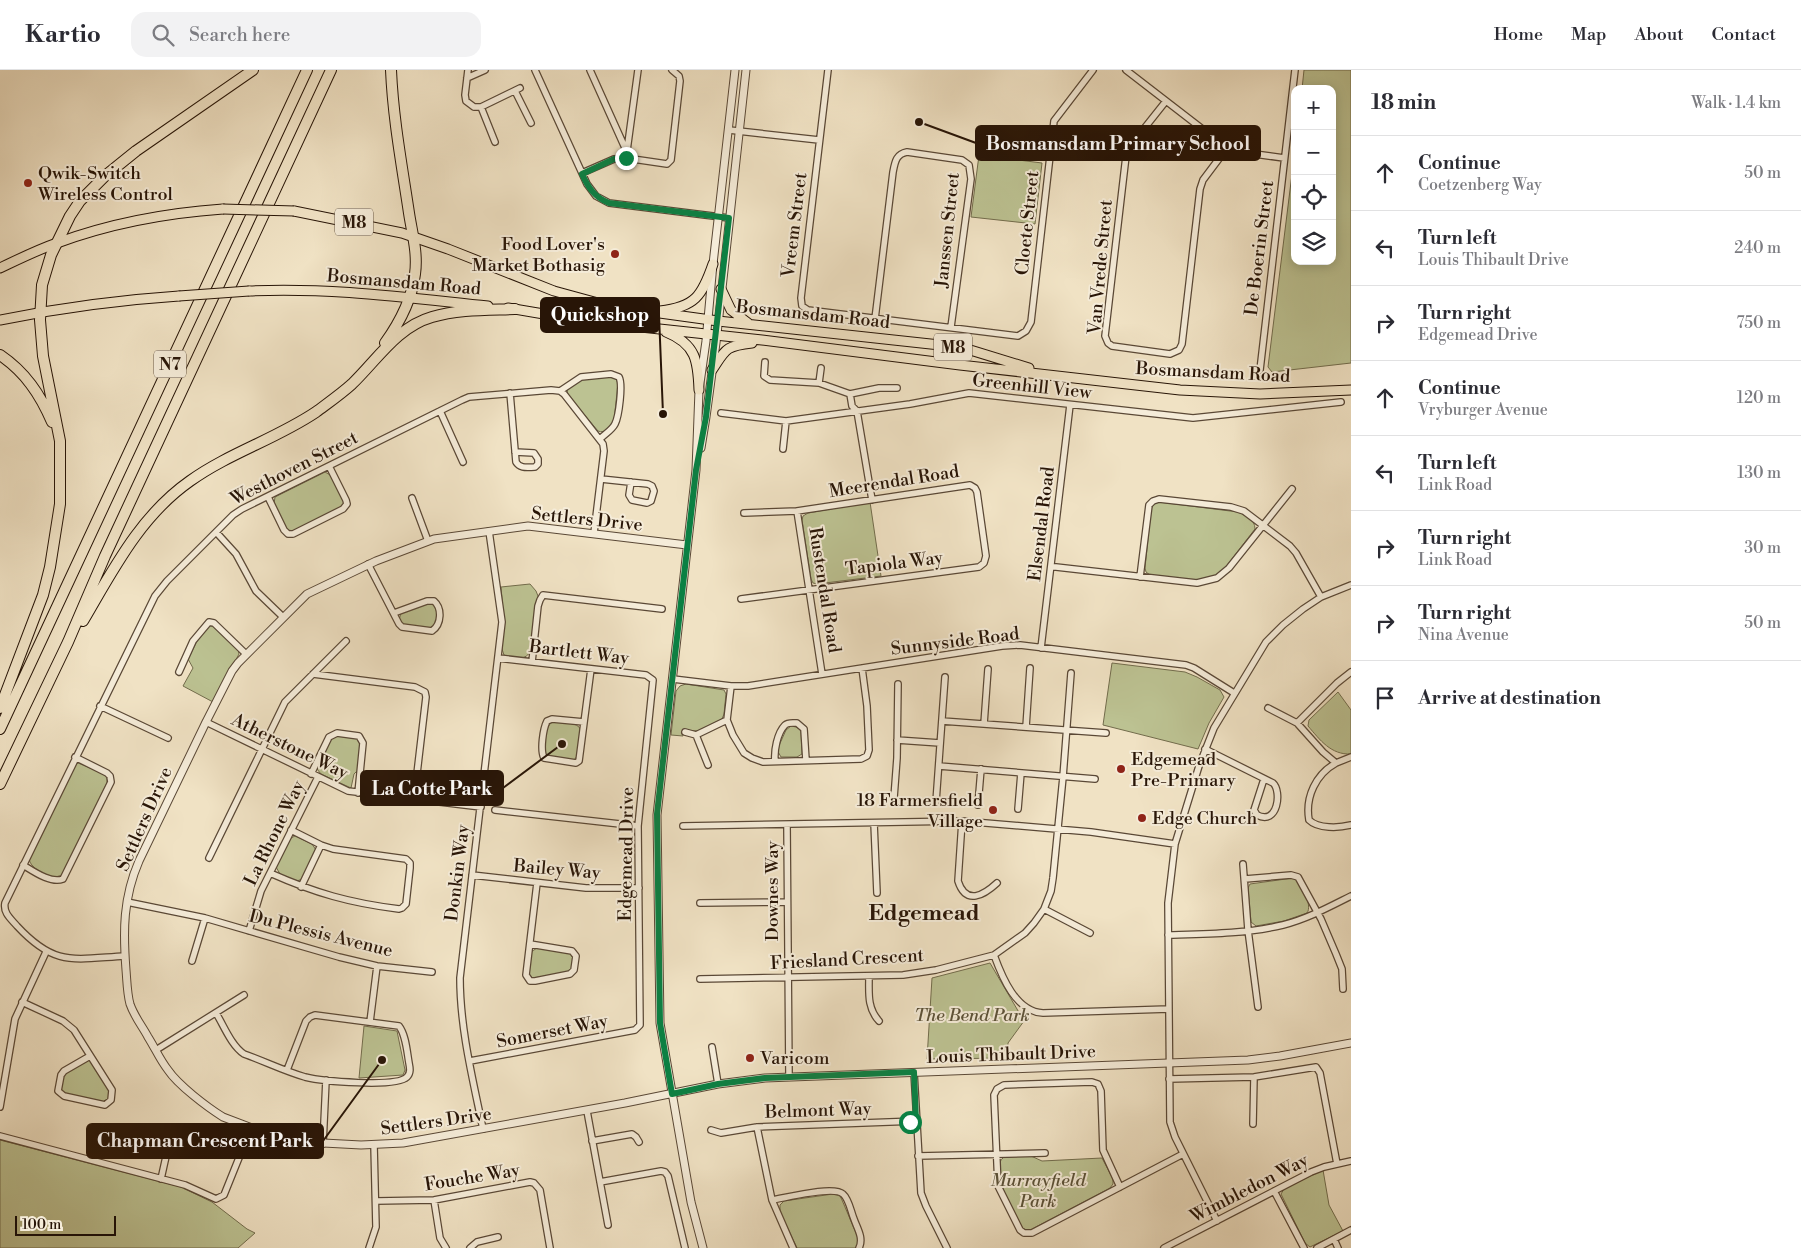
<!DOCTYPE html>
<html lang="en">
<head>
<meta charset="utf-8">
<style>
  :root { --surface:#fff; --page:#f2f2f3; --text:#2b2b33; --muted:#7c7c81; --line:#e1e1e2 }
  body { margin:0; font-family:"Libre Bodoni",serif; background:var(--page); color:var(--text) }
  .controls { position:absolute; right:15px; top:15px; display:grid; overflow:hidden; border-radius:10px; box-shadow:0 2px 12px #0003 }
  .controls button { width:45px; height:45px; display:grid; place-items:center; padding:0; border:0; border-bottom:1px solid var(--line); background:var(--surface); color:var(--text); font:25px sans-serif }
  .scale { position:absolute; left:15px; bottom:12px; width:101px; box-sizing:border-box; padding-left:5px; border:2px solid #281507; border-top:0; font-size:14px; line-height:18px; white-space:nowrap; color:#281507; -webkit-text-stroke:4px #f5ecd9; paint-order:stroke }
  .stop { position:absolute; width:15px; height:15px; margin:-11px; border:4px solid #0b8043; border-radius:50%; background:#fff }
  .stop.end { background:#0b8043; border-color:#fff; box-shadow:0 1px 5px #0008 }
  .list { margin:0; padding:0; list-style:none }
  h2 { display:flex; justify-content:space-between; align-items:center; height:65px; margin:0; padding:0 20px; font-size:21px }
  h2 small { font-size:16px; font-weight:400; color:var(--muted) }
  .list li { display:grid; grid-template-columns:32px 1fr auto; gap:15px; align-items:center; box-sizing:border-box; height:75px; padding:0 20px; border-top:1px solid var(--line) }
  .list b { display:block; font-size:19px; white-space:nowrap }
  .list p { margin:0; font-size:16px; white-space:nowrap; color:var(--muted) }
  .list em { font-size:16px; font-style:normal; color:var(--muted) }
  .icon { flex:none; width:28px; height:28px; fill:none; stroke:currentColor; stroke-width:2; stroke-linecap:round; stroke-linejoin:round }
  .map { position:relative; flex:none; width:1351px; height:1178px; overflow:hidden }
  header { display:flex; align-items:center; gap:30px; box-sizing:border-box; height:70px; padding:0 25px; background:var(--surface); border-bottom:1px solid var(--line) }
  header strong { font-size:24px }
  nav { display:flex; gap:28px; margin-inline-start:auto; font-size:18px }
  .search { width:350px; height:45px; background:var(--page); display:flex; align-items:center; gap:12px; box-sizing:border-box; padding:0 18px; border-radius:15px; color:var(--muted); font-size:19px }
  main { display:flex }
  aside { flex:1; background:var(--surface) }
  .map>svg:first-child { display:block }
  .green { fill:#bcc292; stroke:#726c4c }
  .lines { fill:none; stroke-linecap:round; stroke-linejoin:round }
  .minor-casing { stroke:#5a4836; stroke-width:8 }
  .tertiary-casing { stroke:#5a4836; stroke-width:9 }
  .primary-casing { stroke:#281507; stroke-width:11 }
  .motorway-casing { stroke:#281507; stroke-width:12 }
  .minor { stroke:#f5ecd9; stroke-width:5.5 }
  .tertiary { stroke:#f5ecd9; stroke-width:7 }
  .primary { stroke:#f0e2c4; stroke-width:9 }
  .motorway { stroke:#f0e2c4; stroke-width:10 }
  .primary-bridge-casing { stroke:#281507; stroke-width:11; stroke-linecap:butt }
  .primary-bridge { stroke:#f0e2c4; stroke-width:9 }
  .route { stroke:#0b8043; stroke-width:6 }
  .poi-dot { fill:#8f2418; stroke:#f5ecd9; stroke-width:2 }
  .labels { text-anchor:middle; stroke-width:4; stroke-linejoin:round; paint-order:stroke }
  .shield { fill:#f5ecd9; stroke:#665646; stroke-width:1 }
  .shield-label { font-size:16px; font-weight:bold; fill:#281507 }
  .poi-label { font-size:18px; fill:#281507; stroke:#f5ecd9; text-anchor:start }
  .street-label { font-size:18px; fill:#281507; stroke:#f5ecd9 }
  .park-label { font-size:18px; font-style:italic; fill:#5c5238; stroke:#f5ecd9 }
  .district-label { font-size:22px; font-weight:bold; fill:#281507; stroke:#f5ecd9 }
  .leader { fill:none; stroke:#281507; stroke-width:2 }
  .callout-dot { fill:#281507; stroke:#f5ecd9; stroke-width:2 }
  .callout { fill:#281507; stroke:#281507; stroke-width:2 }
  .callout-label { font-size:19px; text-anchor:middle; font-weight:bold; fill:#fff }
</style>
</head>
<body>
<header>
<strong>Kartio</strong>
<div class="search"><svg class="icon" aria-label="search" viewBox="0 0 24 24"><circle cx="10" cy="10" r="6"/><path d="M15 15l6 6"/></svg>Search here</div>
<nav><a>Home</a><a>Map</a><a>About</a><a>Contact</a></nav>
</header>
<main>
<div class="map">
<svg width="1351" height="1178" viewBox="0 0 1351 1178">
  <rect width="100%" height="100%" fill="#f0e2c4"/>
  <filter id="stains"><feTurbulence type="fractalNoise" baseFrequency=".004" numOctaves="4"/><feColorMatrix values="0 0 0 0 .2 0 0 0 0 .09 0 0 0 0 .02 0 0 0 .5 -.17"/></filter>
  <radialGradient id="worn" r=".72"><stop offset=".6" stop-color="#630" stop-opacity="0"/><stop offset="1" stop-color="#630" stop-opacity=".3"/></radialGradient>
  <path class="green" d="M1304,0H1351V293L1272,302L1268,297L1295,80V191H1332V19H1302Z
    M979,85L1042,93L1035,154L971,147Z
    M611,307H615L618,313L614,351C612,357 605,364 598,361L568,325L567,320L582,309Z
    M325,402L332,406L344,432L342,436L295,461L287,460L274,434L275,427Z
    M870,432L881,506L817,514L813,513L811,509L802,450L803,446L808,443Z
    M1159,432L1238,442C1246,446 1255,449 1255,459L1224,499L1215,506L1205,509L1192,510L1150,505L1146,502L1145,498L1151,439L1154,434Z
    M530,514L536,521L538,526L530,582C525,591 512,589 504,585L502,579L504,553L501,517Z
    M429,533L435,535L438,547L434,557L430,559L403,555L399,550L401,543Z
    M209,556H213L238,579L239,584L213,632L183,616L193,598L188,589L200,565Z
    M1112,593L1185,602L1197,607L1220,620L1224,627L1209,653L1198,679L1103,655Z
    M686,614L724,620L726,624L724,644L722,649L698,661L683,660V666L671,665L676,621L680,616Z
    M1338,622L1351,640V684C1331,685 1320,670 1308,656L1309,650Z
    M554,651C563,653 577,651 581,660L578,685L574,690L547,686L545,684C544,674 544,655 554,651Z
    M791,656L796,657L801,660L802,684L797,687H781L777,680L786,660Z
    M334,665L357,667L361,670L358,700L354,704L351,718L321,704L317,699L318,694L330,668Z
    M78,693L105,704L107,708V713L62,805C53,811 29,799 29,788L74,696Z
    M295,766L312,774L316,780L302,809L297,811L280,804L276,797L289,769Z
    M1293,808C1301,813 1313,835 1307,843L1284,851L1256,856L1251,852L1248,818L1250,814Z
    M537,878L567,882C575,886 573,892 572,899L569,902L533,908L528,904L531,882Z
    M990,893L1024,951L1008,973V988L927,989L932,908Z
    M364,956L397,961L405,1000L403,1005L359,1008Z
    M88,990H91L109,1020V1029L105,1032H100L64,1023L61,1020C59,1001 74,998 88,990Z
    M0,1070L181,1117L212,1132L247,1159L255,1163L238,1178H0Z
    M1031,1086L1042,1091L1102,1088L1113,1109V1114L1110,1118L1030,1160H1025L1022,1157C1015,1144 987,1099 1004,1087Z
    M1323,1100L1329,1135L1343,1161L1310,1177L1305,1173L1281,1124L1284,1119Z
    M833,1124L840,1126L842,1130L859,1170L857,1178H797L780,1142V1135L784,1131Z"/>
  <g class="lines">
    <g class="minor-casing">
      <path id="minor" d="M468,0L465,25L466,31L474,37H481L520,18
        M535,0L587,114L596,126L609,133L729,148
        M590,0L626,80
        M828,0L801,228L802,236L808,240L1018,266L1026,261L1031,252L1054,51L1093,0
        M1126,0L1227,78L1240,82L1284,88
        M467,8L485,0
        M515,21L531,53
        M1166,31L1131,75L1126,86L1105,266L1108,273L1112,276L1170,284L1179,280L1182,274L1200,119L1203,110L1227,78
        M481,37L495,72
        M729,60L819,70
        M626,88L667,94L671,90L680,11L679,6L672,0
        M582,103L614,89L626,88L638,0
        M875,249L893,102C895,92 896,84 907,82L962,90L969,95L971,109L951,257
        M765,292L764,306L770,310L819,313L850,324L879,318H897
        M1260,300L1295,0
        M819,313L821,298
        M560,321L581,307L611,304L619,307C623,314 619,346 615,354C612,360 605,364 601,368
        M510,323L516,392C520,399 528,397 535,397L538,394V389L534,383L515,382
        M850,324L852,336L857,341L872,430
        M440,341L463,392
        M721,343L786,351L910,334L969,323L1193,348L1341,332
        M783,379L786,351
        M601,409L648,414L652,416L654,421L651,431L647,433L632,430L629,425L631,412
        M268,427L284,460L288,464H293L343,439L347,434L346,430L329,396
        M412,428L428,471
        M797,441L822,604
        M216,462L236,484L256,521L283,547
        M368,494L399,554L402,557L432,561C442,554 442,538 434,531H427L394,543
        M1051,497H1056L1197,513L1217,508L1229,498L1292,419
        M1140,507L1149,435L1153,431L1159,429L1231,437L1244,441L1290,476L1296,483L1321,527
        M741,529L979,497L984,493L986,486L977,422L975,418L970,415L797,441L744,443
        M1041,578L1070,335
        M532,592L538,536L540,530L543,525L662,539
        M179,602L193,571L209,552L214,553L246,584
        M313,604L415,617L425,622L426,627L414,729
        M673,609L731,616H748L1002,576L1020,575L1186,595L1194,598L1234,623
        M731,616L727,650L733,665L744,683L752,688L763,692L861,689L867,686L869,680L867,636L862,598
        M100,636L168,668
        M1268,638L1297,653L1323,682L1336,693L1351,687
        M942,651L1106,663
        M206,652L348,721L481,737
        M584,652L552,649L547,651C543,659 540,680 544,688L576,693L579,691L591,599
        M1297,653L1337,613L1351,602
        M984,654L988,599
        M1026,657L1030,598
        M685,662L696,665L727,650
        M696,665L708,695
        M897,670L940,673
        M1205,679L1273,713C1282,721 1278,756 1257,745L1254,740L1264,709
        M775,691C774,681 777,663 785,655C788,652 793,653 797,653L804,659L806,690
        M1336,693C1316,704 1305,727 1309,750C1318,759 1339,758 1351,755
        M939,696L1095,709
        M311,704L329,667L337,663L359,666L363,673L358,723
        M894,728L897,688L898,614
        M936,732L945,607
        M978,735L981,699
        M1018,739L1021,703
        M495,740L638,756
        M962,751L958,811C966,836 984,825 997,813
        M874,753L877,823
        M787,755L789,1007
        M683,756L962,751L1091,762L1175,774
        M209,788L285,632L346,571
        M1243,794L1248,860L1258,937
        M23,795C33,801 51,814 63,809L111,712L110,706L107,703L75,687
        M270,803C315,823 350,833 399,839L402,838L406,834L410,798V793L406,789L333,779L321,775L291,760
        M472,805L586,818H639
        M1245,809L1291,805L1298,807L1321,849L1336,884L1342,899L1343,919
        M301,817L321,775
        M127,832L205,848L339,887L377,896L432,902
        M700,833L787,832
        M1044,839L1090,863
        M249,861L261,821L318,707
        M1168,865C1207,864 1245,864 1283,855C1307,849 1329,837 1351,826
        M530,874L572,881L576,886L574,900L570,904L535,911H530L526,905L537,813
        M994,885C1002,907 1016,942 1043,943L1169,939
        M125,886C73,889 55,897 17,856C11,849 3,843 5,833L155,526L167,511L233,445L242,439L462,330L469,327L551,320L560,321L564,324L603,374L604,381L594,463
        M192,891L205,848
        M869,906C869,923 867,938 879,951
        M700,909L903,905L936,900L994,885L1025,863L1034,853L1044,839L1051,821L1053,808L1063,707L1071,603
        M22,932L63,951L74,960L112,1020L111,1030L105,1035L64,1026L58,1021L61,1005L64,1001L90,986
        M216,943C224,956 231,975 244,984C264,991 284,1001 305,1007C321,1011 396,1018 407,1007C411,1003 410,998 409,993C407,982 406,965 399,956L315,945L310,947L306,951L287,1000
        M370,952L377,896
        M712,977L718,1014
        M156,980L244,925
        M470,991L635,960L640,955L638,756L653,610L646,605L498,588
        M914,1002L921,1123L926,1136L947,1178
        M1169,1009L1254,1007L1316,997L1320,1003L1337,1094
        M0,1037L15,949L46,882
        M587,1041L608,1155
        M1253,1054L1254,1007
        M757,1057L772,1130L793,1178
        M483,1059C473,1010 460,959 460,908L502,552L489,461
        M711,1060L721,1063L757,1057L916,1051
        M0,1066L185,1115L216,1129L224,1125L251,1058
        M592,1071L632,1064L636,1067L639,1072
        M323,1074L326,1010
        M918,1086L1045,1083
        M161,1109L167,1082
        M600,1112L661,1101L665,1102L668,1106L685,1178
        M1120,1117L1103,1080L1101,1021L1098,1014L1092,1012L1004,1015L997,1019L994,1025L998,1116L1020,1160L1024,1163H1032L1183,1084
        M1274,1121L1304,1178
        M434,1130L440,1168L446,1178
        M772,1130C785,1128 834,1115 843,1124C849,1129 851,1142 854,1149C857,1158 864,1168 859,1178
        M376,1131L434,1130L530,1112L534,1113L540,1120L550,1178
        M1217,1151L1175,1067L1170,1052L1168,833L1175,774L1199,696L1214,658L1266,572L1283,555L1303,539L1321,527L1351,515
        M1334,1169L1338,1178
        M369,1178L376,1157L374,1075
        M470,1178L477,1172L498,1167
        M1164,1178L1311,1102L1324,1097L1351,1091
        M1317,1178L1351,1160"/>
    </g>
    <g class="tertiary-casing">
      <path id="tertiary" d="M701,378L706,347L716,273L746,0
        M687,475L528,456L434,469L376,491L307,524L238,593L232,601L206,652L139,791C123,828 123,861 126,900C127,911 127,923 130,934C134,946 142,956 148,967C155,978 160,990 168,1000C178,1015 207,1037 223,1047L286,1071L361,1075L403,1073L625,1033L718,1014L765,1008L1248,990L1280,986L1351,973
        M703,1178L691,1132L660,953L657,745L696,400L699,320L706,271L713,194L735,0"/>
    </g>
    <g class="primary-casing">
      <path id="primary" d="M294,141L402,163L448,179L554,221L609,236L718,251L949,276L967,279L1029,298
        M0,198C19,189 37,180 57,173C111,153 166,143 223,139
        M721,219L731,240L748,253
        M249,221C329,217 409,228 488,236
        M508,238L585,251L762,270L960,295L1180,320L1260,324L1351,320
        M660,241C695,237 702,226 713,194
        M0,250C59,238 118,230 179,226
        M666,262C696,274 698,291 699,320
        M712,300C726,279 725,276 752,273"/>
    </g>
    <g class="motorway-casing">
      <path id="motorway" d="M385,273C400,252 412,229 415,204C418,183 412,163 409,143C402,96 393,48 391,0
        M0,285C25,302 40,324 52,352
        M83,551C113,500 140,446 190,411C229,383 276,369 316,342C328,333 341,324 352,314C377,290 397,257 432,247C458,239 488,240 515,239
        M0,638L43,525L50,497L60,434V371L43,286L40,250L42,215L51,185L70,146L80,131L105,106L136,81L253,0
        M0,659L307,0
        M0,714L68,572L105,486L331,0"/>
    </g>
    <use href="#minor" class="minor"/>
    <use href="#tertiary" class="tertiary"/>
    <use href="#primary" class="primary"/>
    <use href="#motorway" class="motorway"/>
    <g class="primary-bridge-casing">
      <path id="primary-bridge" d="M223,139L294,141
        M179,226L249,221"/>
    </g>
    <use href="#primary-bridge" class="primary-bridge"/>
  </g>
  <g class="lines">
    <path class="route" d="M626,88L614,89L582,104C588,117 594,127 609,133L729,148L706,347L696,400L657,744L660,953L672,1024L718,1014L765,1008L914,1002L916,1051L910,1052"/>
  </g>
  <g class="poi-dot">
    <circle cx="28" cy="113" r="5"/>
    <circle cx="615" cy="184" r="5"/>
    <circle cx="1121" cy="699" r="5"/>
    <circle cx="993" cy="740" r="5"/>
    <circle cx="1142" cy="748" r="5"/>
    <circle cx="750" cy="988" r="5"/>
  </g>
  <g class="labels">
    <g class="shield">
      <rect x="335" y="138.5" width="38" height="27" rx="4"/>
      <rect x="934" y="263.5" width="38" height="27" rx="4"/>
      <rect x="154" y="280.5" width="32" height="27" rx="4"/>
    </g>
    <g class="shield-label">
      <text x="354" y="158">M8</text>
      <text x="953" y="283">M8</text>
      <text x="170" y="300">N7</text>
    </g>
    <g class="poi-label">
      <text x="38" y="109">Qwik-Switch<tspan x="38" dy="21">Wireless Control</tspan></text>
      <text x="605" y="180" text-anchor="end">Food Lover's<tspan x="605" dy="21">Market Bothasig</tspan></text>
      <text x="1131" y="695">Edgemead<tspan x="1131" dy="21">Pre-Primary</tspan></text>
      <text x="983" y="736" text-anchor="end">18 Farmersfield<tspan x="983" dy="21">Village</tspan></text>
      <text x="1152" y="754">Edge Church</text>
      <text x="760" y="994">Varicom</text>
    </g>
    <g class="street-label">
      <text transform="translate(1027 153) rotate(-84)" y="6">Cloete Street</text>
      <text transform="translate(794 155) rotate(-83)" y="6">Vreem Street</text>
      <text transform="translate(947 160) rotate(-84)" y="6">Janssen Street</text>
      <text transform="translate(1259 178) rotate(-83)" y="6">De Boerin Street</text>
      <text transform="translate(1100 197) rotate(-85)" y="6">Van Vrede Street</text>
      <text transform="translate(404 212) rotate(5)" y="6">Bosmansdam Road</text>
      <text transform="translate(813 244) rotate(6)" y="6">Bosmansdam Road</text>
      <text transform="translate(1213 302) rotate(3)" y="6">Bosmansdam Road</text>
      <text transform="translate(1032 316) rotate(6)" y="6">Greenhill View</text>
      <text transform="translate(294 398) rotate(-27)" y="6">Westhoven Street</text>
      <text transform="translate(894 411) rotate(-9)" y="6">Meerendal Road</text>
      <text transform="translate(587 449) rotate(6)" y="6">Settlers Drive</text>
      <text transform="translate(1041 454) rotate(-83)" y="6">Elsendal Road</text>
      <text transform="translate(894 493) rotate(-7)" y="6">Tapiola Way</text>
      <text transform="translate(825 520) rotate(81)" y="6">Rustendal Road</text>
      <text transform="translate(955 571) rotate(-7)" y="6">Sunnyside Road</text>
      <text transform="translate(579 582) rotate(7)" y="6">Bartlett Way</text>
      <text transform="translate(290 676) rotate(26)" y="6">Atherstone Way</text>
      <text transform="translate(144 749) rotate(-66)" y="6">Settlers Drive</text>
      <text transform="translate(274 763) rotate(-64)" y="6">La Rhone Way</text>
      <text transform="translate(626 784) rotate(-89)" y="6">Edgemead Drive</text>
      <text transform="translate(557 799) rotate(5)" y="6">Bailey Way</text>
      <text transform="translate(457 803) rotate(-83)" y="6">Donkin Way</text>
      <text transform="translate(772 821) rotate(-90)" y="6">Downes Way</text>
      <text transform="translate(321 863) rotate(14)" y="6">Du Plessis Avenue</text>
      <text transform="translate(847 889) rotate(-3)" y="6">Friesland Crescent</text>
      <text transform="translate(552 961) rotate(-11)" y="6">Somerset Way</text>
      <text transform="translate(1011 984) rotate(-2)" y="6">Louis Thibault Drive</text>
      <text transform="translate(818 1040) rotate(-2)" y="6">Belmont Way</text>
      <text transform="translate(436 1051) rotate(-8)" y="6">Settlers Drive</text>
      <text transform="translate(472 1107) rotate(-9)" y="6">Fouche Way</text>
      <text transform="translate(1249 1118) rotate(-27)" y="6">Wimbledon Way</text>
    </g>
    <g class="park-label">
      <text x="972" y="951">The Bend Park</text>
      <text x="1038" y="1116">Murrayfield<tspan x="1038" dy="21">Park</tspan></text>
    </g>
    <g class="district-label">
      <text x="924" y="850">Edgemead</text>
    </g>
  </g>
  <path class="leader" d="M919 52L976 73M663 344L659 245M562 674L503 718M382 990L323 1071"/>
  <g class="callout-dot">
    <circle cx="919" cy="52" r="5"/>
    <circle cx="663" cy="344" r="5"/>
    <circle cx="562" cy="674" r="5"/>
    <circle cx="382" cy="990" r="5"/>
  </g>
  <g class="callout">
    <rect x="976" y="56" width="284" height="34" rx="5"/>
    <rect x="541" y="228" width="118" height="34" rx="5"/>
    <rect x="361" y="701" width="142" height="34" rx="5"/>
    <rect x="87" y="1054" width="236" height="34" rx="5"/>
  </g>
  <g class="callout-label">
    <text x="1118" y="80">Bosmansdam Primary School</text>
    <text x="600" y="251">Quickshop</text>
    <text x="432" y="725">La Cotte Park</text>
    <text x="205" y="1077">Chapman Crescent Park</text>
  </g>
  <rect width="100%" height="100%" filter="url(#stains)"/>
  <rect width="100%" height="100%" fill="url(#worn)"/>
</svg>
<div class="controls">
<button>+</button>
<button>−</button>
<button><svg class="icon" aria-label="locate" viewBox="0 0 24 24"><circle cx="12" cy="12" r="6"/><path d="M12 2v4M12 18v4M2 12h4M18 12h4"/></svg></button>
<button><svg class="icon" aria-label="layers" viewBox="0 0 24 24"><path d="M12 4l9 5-9 5-9-5zM3 14l9 5 9-5"/></svg></button>
</div>
<div class="scale">100 m</div>
<div class="stop" style="left:910px;top:1052px"></div>
<div class="stop end" style="left:626px;top:88px"></div>
</div>
<aside>
<h2>18 min<small>Walk · 1.4 km</small></h2>
<ul class="list">
<li><svg class="icon" aria-label="ahead" viewBox="0 0 24 24"><path d="M12 20V5M6 11l6-6 6 6"/></svg><div><b>Continue</b><p>Coetzenberg Way</p></div><em>50 m</em></li>
<li><svg class="icon" aria-label="left" viewBox="0 0 24 24"><path d="M17 20v-9H6M10 6l-5 5 5 5"/></svg><div><b>Turn left</b><p>Louis Thibault Drive</p></div><em>240 m</em></li>
<li><svg class="icon" aria-label="right" viewBox="0 0 24 24"><path d="M7 20v-9h11M14 6l5 5-5 5"/></svg><div><b>Turn right</b><p>Edgemead Drive</p></div><em>750 m</em></li>
<li><svg class="icon" aria-label="ahead" viewBox="0 0 24 24"><path d="M12 20V5M6 11l6-6 6 6"/></svg><div><b>Continue</b><p>Vryburger Avenue</p></div><em>120 m</em></li>
<li><svg class="icon" aria-label="left" viewBox="0 0 24 24"><path d="M17 20v-9H6M10 6l-5 5 5 5"/></svg><div><b>Turn left</b><p>Link Road</p></div><em>130 m</em></li>
<li><svg class="icon" aria-label="right" viewBox="0 0 24 24"><path d="M7 20v-9h11M14 6l5 5-5 5"/></svg><div><b>Turn right</b><p>Link Road</p></div><em>30 m</em></li>
<li><svg class="icon" aria-label="right" viewBox="0 0 24 24"><path d="M7 20v-9h11M14 6l5 5-5 5"/></svg><div><b>Turn right</b><p>Nina Avenue</p></div><em>50 m</em></li>
<li><svg class="icon" aria-label="arrive" viewBox="0 0 24 24"><path d="M6 21V4h12l-3 4 3 4H6"/></svg><div><b>Arrive at destination</b></div></li>
</ul>
</aside>
</main>
</body>
</html>
